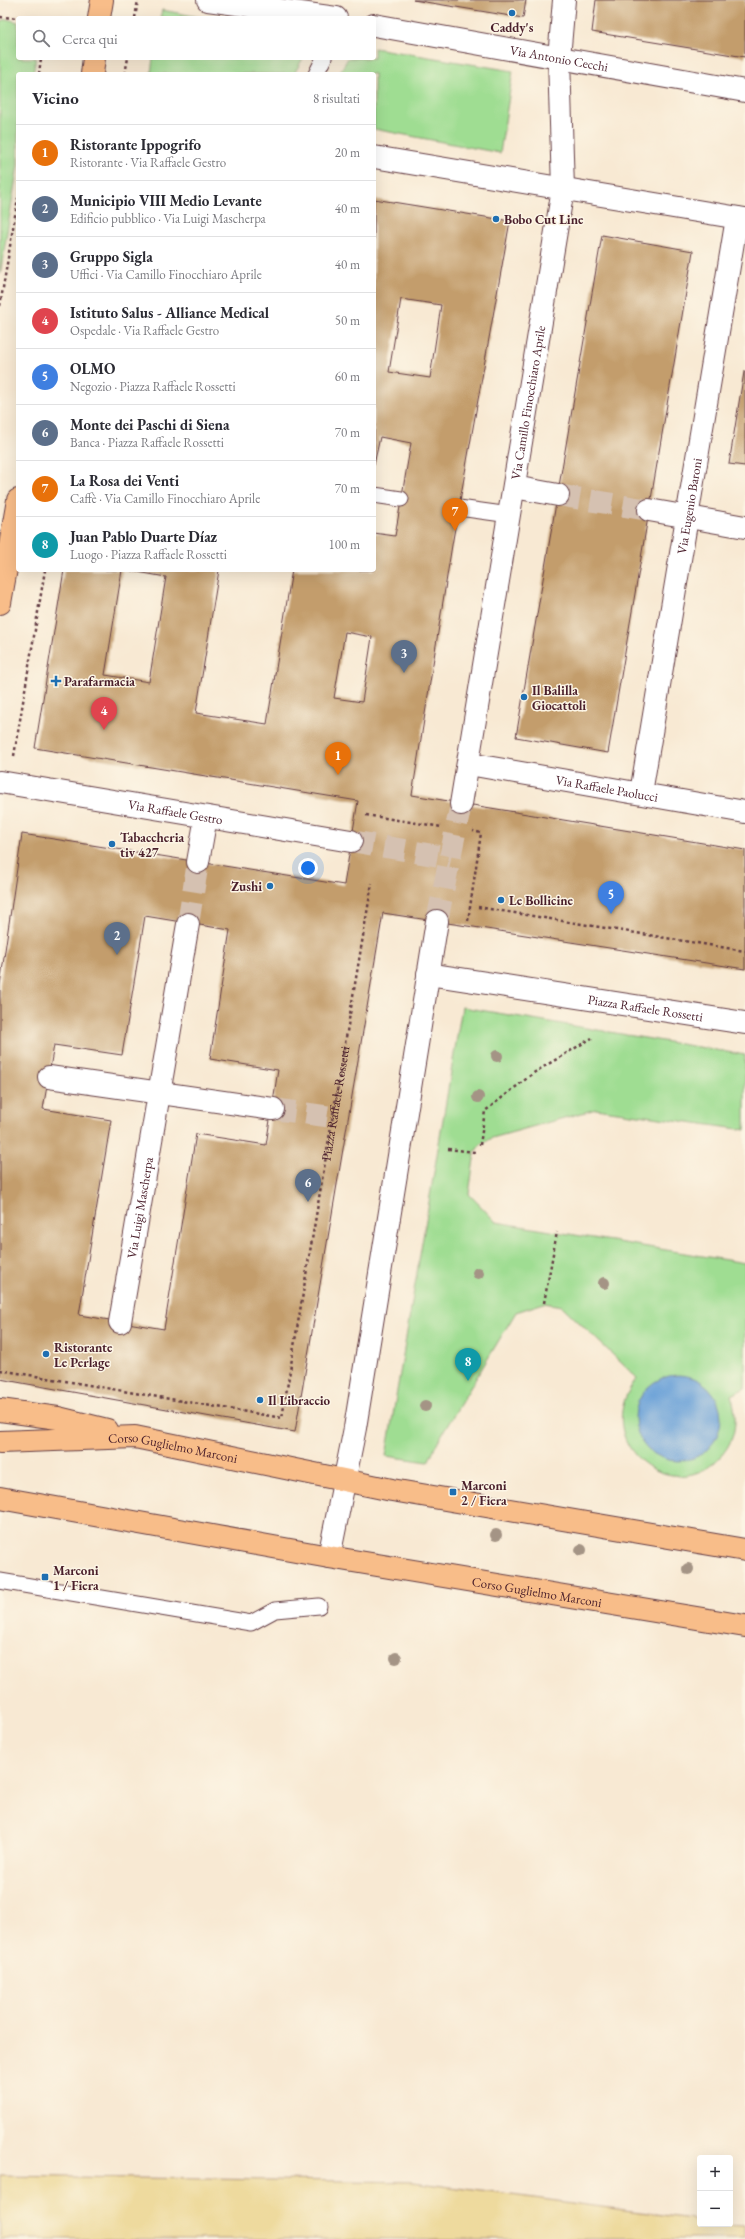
<!DOCTYPE html>
<html lang="it">
<head>
<meta charset="utf-8">
<style>
  :root { --surface:#fff; --page:#f2f2f3; --text:#2b2b33; --muted:#7c7c81; --line:#e1e1e2; --accent:#ea580c }
  body { margin:0; font-family:"EB Garamond",serif; background:var(--page); color:var(--text) }
  .controls { position:absolute; right:12px; bottom:12px; display:grid; overflow:hidden; border-radius:4px; box-shadow:0 4px 16px #0002 }
  .controls button { width:36px; height:36px; display:grid; place-items:center; padding:0; border:0; border-bottom:1px solid var(--line); background:var(--surface); color:var(--text); font:20px sans-serif }
  .you { position:absolute; left:308px; top:868px; width:14px; height:14px; margin:-10px; border:3px solid #fff; border-radius:50%; background:#1a73e8; box-shadow:0 0 0 6px #1a73e833 }
  .badge { display:grid; place-items:center; width:26px; height:26px; border-radius:50%; background:var(--accent); color:#fff; font-size:13px; font-weight:700 }
  .pin { position:absolute; translate:-50% -33px; filter:drop-shadow(0 1px 2px #0008) }
  .pin::after { content:''; position:absolute; top:21px; width:14px; height:12px; background:inherit; clip-path:polygon(0 0,100% 0,50% 100%) }
  .list { margin:0; padding:0; list-style:none }
  h2 { display:flex; justify-content:space-between; align-items:center; height:52px; margin:0; padding:0 16px; font-size:17px }
  h2 small { font-size:13px; font-weight:400; color:var(--muted) }
  .list li { display:grid; grid-template-columns:26px 1fr auto; gap:12px; align-items:center; box-sizing:border-box; height:56px; padding:0 16px; border-top:1px solid var(--line) }
  .list b { display:block; font-size:15px; white-space:nowrap }
  .list p { margin:0; font-size:13px; white-space:nowrap; color:var(--muted) }
  .list em { font-size:13px; font-style:normal; color:var(--muted) }
  .icon { flex:none; width:22px; height:22px; fill:none; stroke:currentColor; stroke-width:2; stroke-linecap:round; stroke-linejoin:round }
  .map { position:relative; flex:none; width:745px; height:2239px; overflow:hidden }
  .search { position:absolute; background:var(--surface); box-shadow:0 4px 16px #0002; left:16px; top:16px; width:360px; height:44px; display:flex; align-items:center; gap:10px; box-sizing:border-box; padding:0 14px; border-radius:4px; color:var(--muted); font-size:15px }
  .panel { position:absolute; background:var(--surface); box-shadow:0 4px 16px #0002; left:16px; top:72px; width:360px; height:500px; border-radius:4px }
  .map>svg:first-child { display:block }
  .green { fill:#9fdd92; stroke:#747e5e }
  .sand { fill:#eeda9e; stroke:#9c7c64 }
  .water { fill:#6aa1d8; stroke:#5a6082 }
  .building { fill:#c39d6c; fill-rule:evenodd }
  .lines { fill:none; stroke-linecap:round; stroke-linejoin:round }
  .pedestrian-tunnel { stroke:#d5c1b1; stroke-width:22; stroke-dasharray:22 11; stroke-linecap:butt }
  .minor-tunnel { stroke:#d5c1b1; stroke-width:22; stroke-dasharray:22 11; stroke-linecap:butt }
  .service-casing { stroke:#643d44; stroke-width:17 }
  .minor-casing { stroke:#643d44; stroke-width:24 }
  .primary-casing { stroke:#643d44; stroke-width:24 }
  .path { stroke:#643d44; stroke-width:2.5; stroke-dasharray:3 3; stroke-linecap:butt }
  .service { stroke:#fff; stroke-width:15 }
  .minor { stroke:#fff; stroke-width:22 }
  .primary { stroke:#f8bd89; stroke-width:22 }
  .tree { fill:#a49485 }
  .poi-dot { fill:#1f6fb2; stroke:#fcf5e5; stroke-width:1.5 }
  .labels { text-anchor:middle; stroke-width:3; stroke-linejoin:round; paint-order:stroke }
  .poi-label { font-size:13px; font-weight:bold; fill:#4a1f2b; stroke:#fcf5e5; text-anchor:start }
  .street-label { font-size:13px; fill:#4a1f2b; stroke:#fcf5e5 }
</style>
</head>
<body>
<div class="map">
<svg width="745" height="2239" viewBox="0 0 745 2239">
  <rect width="100%" height="100%" fill="#fcf5e5"/>
  <filter id="ink" filterUnits="userSpaceOnUse"><feTurbulence type="fractalNoise" baseFrequency=".025" numOctaves="2"/><feDisplacementMap in="SourceGraphic" scale="8" xChannelSelector="R" yChannelSelector="G"/><feConvolveMatrix kernelMatrix="1 2 1 2 8 2 1 2 1" color-interpolation-filters="sRGB"/></filter>
  <filter id="wash" filterUnits="userSpaceOnUse"><feTurbulence type="fractalNoise" baseFrequency=".012" numOctaves="4" result="noise"/><feDisplacementMap in="SourceGraphic" scale="16" xChannelSelector="R" yChannelSelector="G"/><feGaussianBlur stdDeviation="0.9" result="paint"/><feColorMatrix in="noise" values="0 0 0 0 0 0 0 0 0 0 0 0 0 0 0 0 0 1.4 0 .05"/><feComposite in="paint" operator="in"/></filter>
  <g filter="url(#wash)">
    <rect width="100%" height="100%" fill="#f8e9d3"/>
    <path class="green" d="M162,10L204,18H160Z
      M7,19L18,22V58H36L33,74H18V165L0,275V21Z
      M374,48L513,71L500,153L374,129V74H339L348,58H374Z
      M153,58H303L294,74H151Z
      M462,1007L745,1055V1130L596,1109L492,1138L480,1145L475,1152L469,1194L496,1222L745,1263V1388L731,1395C737,1413 737,1432 727,1448C683,1515 583,1447 637,1378L562,1306L544,1303L516,1312L438,1441L428,1462L386,1456Z"/>
    <path class="sand" d="M0,2176L413,2182L700,2220V2224L745,2226V2239H0Z"/>
    <path class="water" d="M635 1418a43 43 0 1 1 86 0a43 43 0 1 1-86 0Z"/>
    <g id="blocks">
      <path class="building" d="M413,0H526L523,18Z
        M596,0H745V57L592,32Z
        M374,199L510,221L452,545L412,795L745,850V969L383,913L295,1432L0,1379V985L22,834L344,885L358,801L35,748L64,570H122L105,675L149,682L166,577L126,570H219L196,713L267,724L292,570H374V533L395,536L411,443L380,437L374,465ZM401,299L441,305L430,378L389,372ZM345,632L372,637L362,702L334,698ZM145,916L230,930L210,1059L278,1070L266,1145L196,1134L164,1329L79,1315L111,1120L43,1109L54,1045L122,1055Z
        M602,235L693,251L608,753L516,737Z
        M744,372H745V466L729,464Z"/>
    </g>
  </g>
  <g filter="url(#ink)">
    <use href="#blocks" fill-opacity="0" stroke="#643d44" stroke-width="1"/>
    <g class="lines">
      <path class="pedestrian-tunnel" d="M273,1109L332,1117"/>
      <path class="minor-tunnel" d="M558,495L649,510
        M351,841L451,858
        M437,921L461,804
        M188,924L198,862"/>
      <g class="service-casing">
        <path id="service" d="M316,74L324,58
          M374,495L401,499
          M459,508L510,515
          M0,1581L251,1623L275,1610L319,1606"/>
      </g>
      <g class="minor-casing">
        <g id="minor">
          <path d="M208,0L336,18"/>
          <path id="s2" d="M374,25L745,91"/>
          <path d="M374,157L745,219"/>
          <path d="M514,487L558,495"/>
          <path d="M649,510L745,527"/>
          <path id="s3" d="M469,764L745,812"/>
          <path id="s4" d="M0,782L351,841"/>
          <path id="s5" d="M641,793L737,218"/>
          <path id="s6" d="M461,804L563,189L559,58L564,0"/>
          <path d="M198,862L206,817"/>
          <path id="s7" d="M428,974L745,1023"/>
          <path d="M49,1077L273,1109"/>
          <path id="s8" d="M120,1322L188,924"/>
          <path d="M329,1557L355,1428L437,921"/>
        </g>
      </g>
      <g class="primary-casing">
        <g id="primary">
          <path d="M99,18L102,0"/>
          <path d="M92,74L94,58"/>
          <path d="M0,603L18,500"/>
          <path d="M0,1410L58,1418L107,1430"/>
          <path id="s9" d="M0,1442L135,1437L392,1490L745,1550"/>
          <path id="s10" d="M0,1498L329,1557L745,1626"/>
        </g>
      </g>
      <g class="path">
        <path d="M0,17L20,18"/>
        <path d="M135,18L138,0"/>
        <path d="M39,74L41,58"/>
        <path d="M125,74L128,58"/>
        <path d="M0,306L18,198"/>
        <path d="M14,756L45,570"/>
        <path d="M366,815L442,827"/>
        <path d="M478,907L745,951"/>
        <path d="M468,921L481,833L473,831"/>
        <path d="M480,1145L485,1111L535,1072L592,1038"/>
        <path d="M448,1149L475,1152"/>
        <path d="M544,1303L557,1232"/>
        <path id="s1" d="M0,1370L282,1418L372,883"/>
      </g>
      <use href="#service" class="service"/>
      <use href="#minor" class="minor"/>
      <use href="#primary" class="primary"/>
    </g>
    <g class="tree">
      <circle cx="497" cy="1056" r="6"/>
      <circle cx="478" cy="1097" r="6"/>
      <circle cx="478" cy="1273" r="6"/>
      <circle cx="604" cy="1283" r="6"/>
      <circle cx="425" cy="1406" r="6"/>
      <circle cx="496" cy="1535" r="6"/>
      <circle cx="581" cy="1550" r="6"/>
      <circle cx="688" cy="1569" r="6"/>
      <circle cx="396" cy="1658" r="6"/>
    </g>
  </g>
  <g class="poi-dot">
    <circle cx="512" cy="13" r="4"/>
    <circle cx="496" cy="219" r="4"/>
    <path d="M54 675h4v4h4v4h-4v4h-4v-4h-4v-4h4z"/>
    <circle cx="524" cy="697" r="4"/>
    <circle cx="112" cy="844" r="4"/>
    <circle cx="270" cy="886" r="4"/>
    <circle cx="501" cy="900" r="4"/>
    <circle cx="46" cy="1354" r="4"/>
    <circle cx="260" cy="1400" r="4"/>
    <rect x="449" y="1488" width="8" height="8" rx="2"/>
    <rect x="41" y="1573" width="8" height="8" rx="2"/>
  </g>
  <g class="labels">
    <g class="poi-label">
      <text x="512" y="32" text-anchor="middle">Caddy's</text>
      <text x="504" y="224">Bobo Cut Line</text>
      <text x="64" y="686">Parafarmacia</text>
      <text x="532" y="695">Il Balilla<tspan x="532" dy="15">Giocattoli</tspan></text>
      <text x="120" y="842">Tabaccheria<tspan x="120" dy="15">tiv 427</tspan></text>
      <text x="262" y="891" text-anchor="end">Zushi</text>
      <text x="509" y="905">Le Bollicine</text>
      <text x="54" y="1352">Ristorante<tspan x="54" dy="15">Le Perlage</tspan></text>
      <text x="268" y="1405">Il Libraccio</text>
      <text x="461" y="1490">Marconi<tspan x="461" dy="15">2 / Fiera</tspan></text>
      <text x="53" y="1575">Marconi<tspan x="53" dy="15">1 / Fiera</tspan></text>
    </g>
    <g class="street-label">
      <text dy="5" stroke="none"><textPath href="#s2" startOffset="188">Via Antonio Cecchi</textPath></text>
      <text dy="5" stroke="none"><textPath href="#s6" startOffset="407">Via Camillo Finocchiaro Aprile</textPath></text>
      <text dy="5" stroke="none"><textPath href="#s5" startOffset="291">Via Eugenio Baroni</textPath></text>
      <text dy="5" stroke="none"><textPath href="#s3" startOffset="140">Via Raffaele Paolucci</textPath></text>
      <text dy="5" stroke="none"><textPath href="#s4" startOffset="178">Via Raffaele Gestro</textPath></text>
      <text dy="5" stroke="none"><textPath href="#s7" startOffset="220">Piazza Raffaele Rossetti</textPath></text>
      <text dy="5" stroke="none"><textPath href="#s1" startOffset="605">Piazza Raffaele Rossetti</textPath></text>
      <text dy="5" stroke="none"><textPath href="#s8" startOffset="116">Via Luigi Mascherpa</textPath></text>
      <text dy="5" stroke="none"><textPath href="#s9" startOffset="174">Corso Guglielmo Marconi</textPath></text>
      <text dy="5" stroke="none"><textPath href="#s10" startOffset="545">Corso Guglielmo Marconi</textPath></text>
    </g>
  </g>
</svg>
<div class="controls">
<button>+</button>
<button>−</button>
</div>
<div class="you"></div>
<div class="pin badge" style="left:338px;top:775px;background:#e8710a">1</div>
<div class="pin badge" style="left:117px;top:955px;background:#5c6f8a">2</div>
<div class="pin badge" style="left:404px;top:673px;background:#5c6f8a">3</div>
<div class="pin badge" style="left:104px;top:730px;background:#e0444e">4</div>
<div class="pin badge" style="left:611px;top:914px;background:#3f7fe0">5</div>
<div class="pin badge" style="left:308px;top:1202px;background:#5c6f8a">6</div>
<div class="pin badge" style="left:455px;top:531px;background:#e8710a">7</div>
<div class="pin badge" style="left:468px;top:1381px;background:#0f9aa8">8</div>
<div class="search"><svg class="icon" aria-label="search" viewBox="0 0 24 24"><circle cx="10" cy="10" r="6"/><path d="M15 15l6 6"/></svg>Cerca qui</div>
<section class="panel">
<h2>Vicino<small>8 risultati</small></h2>
<ul class="list">
<li><span class="badge" style="background:#e8710a">1</span><div><b>Ristorante Ippogrifo</b><p>Ristorante · Via Raffaele Gestro</p></div><em>20 m</em></li>
<li><span class="badge" style="background:#5c6f8a">2</span><div><b>Municipio VIII Medio Levante</b><p>Edificio pubblico · Via Luigi Mascherpa</p></div><em>40 m</em></li>
<li><span class="badge" style="background:#5c6f8a">3</span><div><b>Gruppo Sigla</b><p>Uffici · Via Camillo Finocchiaro Aprile</p></div><em>40 m</em></li>
<li><span class="badge" style="background:#e0444e">4</span><div><b>Istituto Salus - Alliance Medical</b><p>Ospedale · Via Raffaele Gestro</p></div><em>50 m</em></li>
<li><span class="badge" style="background:#3f7fe0">5</span><div><b>OLMO</b><p>Negozio · Piazza Raffaele Rossetti</p></div><em>60 m</em></li>
<li><span class="badge" style="background:#5c6f8a">6</span><div><b>Monte dei Paschi di Siena</b><p>Banca · Piazza Raffaele Rossetti</p></div><em>70 m</em></li>
<li><span class="badge" style="background:#e8710a">7</span><div><b>La Rosa dei Venti</b><p>Caffè · Via Camillo Finocchiaro Aprile</p></div><em>70 m</em></li>
<li><span class="badge" style="background:#0f9aa8">8</span><div><b>Juan Pablo Duarte Díaz</b><p>Luogo · Piazza Raffaele Rossetti</p></div><em>100 m</em></li>
</ul>
</section>
</div>
</body>
</html>
